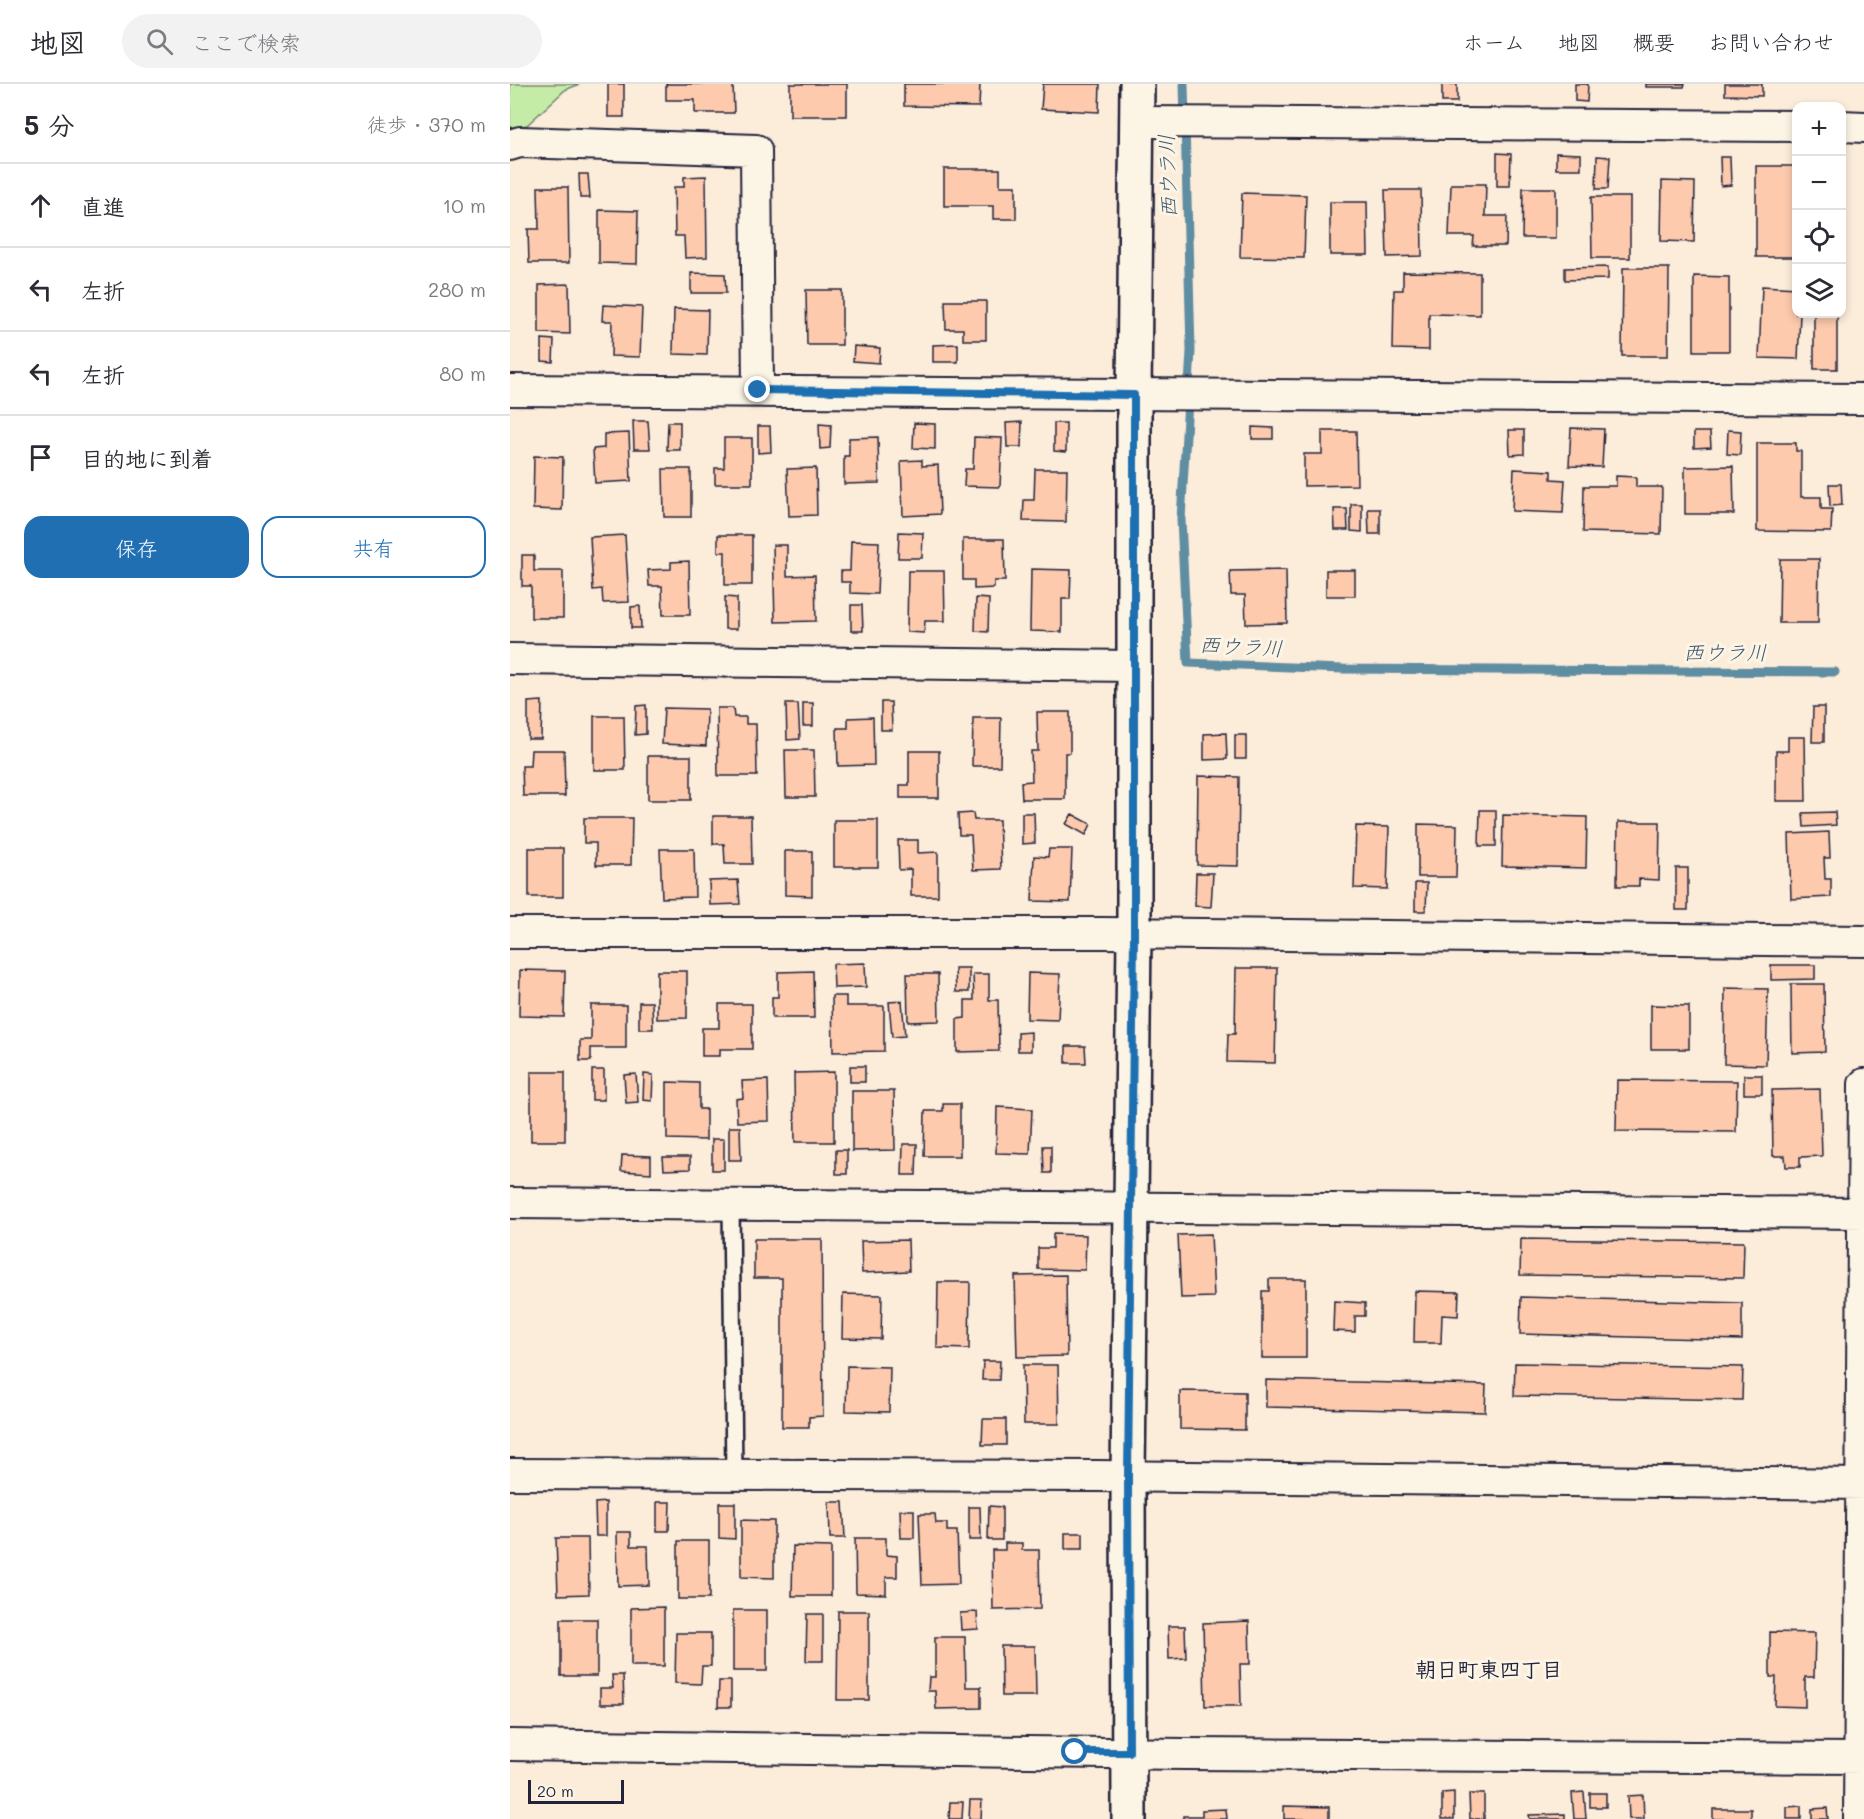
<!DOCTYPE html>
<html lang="ja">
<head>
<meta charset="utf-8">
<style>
  :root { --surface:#fff; --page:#f2f2f3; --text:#2b2b33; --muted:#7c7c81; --line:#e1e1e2; --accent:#1f6fb2 }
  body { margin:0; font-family:Mali,"Klee One",sans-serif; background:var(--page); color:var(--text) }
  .controls { position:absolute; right:18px; top:18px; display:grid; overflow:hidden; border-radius:12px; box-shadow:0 3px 9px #0003 }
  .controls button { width:54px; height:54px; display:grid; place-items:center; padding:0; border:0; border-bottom:2px solid var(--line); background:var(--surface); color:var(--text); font:30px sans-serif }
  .scale { position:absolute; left:18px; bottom:15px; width:96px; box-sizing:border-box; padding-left:6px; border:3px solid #22223b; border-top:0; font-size:16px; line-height:21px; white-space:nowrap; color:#22223b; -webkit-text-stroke:4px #fcf5e5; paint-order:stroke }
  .stop { position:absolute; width:18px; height:18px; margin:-14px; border:4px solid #1f6fb2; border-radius:50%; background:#fff }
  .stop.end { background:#1f6fb2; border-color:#fff; box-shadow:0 2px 6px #0008 }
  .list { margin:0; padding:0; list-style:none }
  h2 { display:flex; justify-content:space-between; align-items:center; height:78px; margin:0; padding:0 24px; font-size:26px }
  h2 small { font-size:20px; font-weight:400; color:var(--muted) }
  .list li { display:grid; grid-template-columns:39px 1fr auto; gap:18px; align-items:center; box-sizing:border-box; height:84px; padding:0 24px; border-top:2px solid var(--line) }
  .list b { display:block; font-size:22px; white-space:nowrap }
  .list em { font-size:20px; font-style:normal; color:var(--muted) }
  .actions { display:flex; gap:12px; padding:18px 24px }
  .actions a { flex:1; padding:14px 0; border:2px solid var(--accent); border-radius:18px; text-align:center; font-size:21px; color:var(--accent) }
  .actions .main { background:var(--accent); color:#fff }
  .icon { flex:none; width:33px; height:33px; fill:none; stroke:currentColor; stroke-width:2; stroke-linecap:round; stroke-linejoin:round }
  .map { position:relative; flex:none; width:1354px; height:1735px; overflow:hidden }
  header { display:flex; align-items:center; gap:36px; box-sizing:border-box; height:84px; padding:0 30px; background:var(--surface); border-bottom:2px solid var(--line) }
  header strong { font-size:28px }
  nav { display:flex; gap:33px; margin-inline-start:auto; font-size:21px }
  .search { width:420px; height:54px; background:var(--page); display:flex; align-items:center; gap:15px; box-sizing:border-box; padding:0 21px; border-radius:33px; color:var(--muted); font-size:22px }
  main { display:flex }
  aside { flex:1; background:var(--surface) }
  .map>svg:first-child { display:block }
  .green { fill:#c4eca7; stroke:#738771; stroke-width:1.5 }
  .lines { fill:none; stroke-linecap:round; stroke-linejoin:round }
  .stream { stroke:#5f8da2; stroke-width:9 }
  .building { fill:#fdcaad; stroke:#22223b; stroke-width:1.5 }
  .lane-casing { stroke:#22223b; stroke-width:20 }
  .street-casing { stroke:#22223b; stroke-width:34 }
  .secondary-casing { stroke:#22223b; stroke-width:38 }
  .lane { stroke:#fcf5e5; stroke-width:15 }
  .street { stroke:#fcf5e5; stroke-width:30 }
  .secondary { stroke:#fcf5e5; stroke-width:33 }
  .route { stroke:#1f6fb2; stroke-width:8 }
  .labels { text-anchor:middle; stroke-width:6; stroke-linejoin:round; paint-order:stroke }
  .water-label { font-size:21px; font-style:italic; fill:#40576e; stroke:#fcf5e5 }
  .neighbourhood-label { font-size:21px; font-weight:bold; fill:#22223b; stroke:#fcf5e5 }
</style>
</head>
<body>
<header>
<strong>地図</strong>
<div class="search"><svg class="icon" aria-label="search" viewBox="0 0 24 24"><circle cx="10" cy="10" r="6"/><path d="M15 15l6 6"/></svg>ここで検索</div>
<nav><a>ホーム</a><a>地図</a><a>概要</a><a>お問い合わせ</a></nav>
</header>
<main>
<aside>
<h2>5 分<small>徒歩 · 370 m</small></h2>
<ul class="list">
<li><svg class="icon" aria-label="ahead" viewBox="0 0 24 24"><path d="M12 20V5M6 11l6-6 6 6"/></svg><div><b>直進</b></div><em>10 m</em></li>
<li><svg class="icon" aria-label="left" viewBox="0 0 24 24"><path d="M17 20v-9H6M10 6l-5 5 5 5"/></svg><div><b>左折</b></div><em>280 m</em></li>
<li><svg class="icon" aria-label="left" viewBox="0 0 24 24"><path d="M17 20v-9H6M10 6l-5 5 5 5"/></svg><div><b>左折</b></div><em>80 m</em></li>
<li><svg class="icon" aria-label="arrive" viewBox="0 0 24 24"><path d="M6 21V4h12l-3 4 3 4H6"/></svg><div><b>目的地に到着</b></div></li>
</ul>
<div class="actions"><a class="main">保存</a><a>共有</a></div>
</aside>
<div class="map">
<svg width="1354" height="1735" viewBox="0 0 1354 1735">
  <rect width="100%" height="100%" fill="#fcecda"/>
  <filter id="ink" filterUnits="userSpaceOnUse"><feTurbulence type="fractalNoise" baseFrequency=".0167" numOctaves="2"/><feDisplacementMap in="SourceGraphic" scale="12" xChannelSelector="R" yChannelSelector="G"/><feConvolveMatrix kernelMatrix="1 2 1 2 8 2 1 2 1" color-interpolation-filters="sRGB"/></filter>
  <g filter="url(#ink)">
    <path class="green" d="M0,0H70L55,6L17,41L0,44Z"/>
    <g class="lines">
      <path class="stream" d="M674,0L681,267L671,435L678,579L833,585L1325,588"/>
    </g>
    <path class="building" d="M98,0H114V33H98Z
      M156,0H223L224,29H185V16H156Z
      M280,0H337V32H280Z
      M394,0H470L469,23L394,22Z
      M533,0H590L589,28L531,25Z
      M932,0H947V18H932Z
      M1065,0H1078L1077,18L1065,17Z
      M1136,0H1175L1174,3H1136Z
      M1215,0H1252V12L1215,11Z
      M987,69L1001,70L1000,102H987Z
      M1046,69L1071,70V85H1046Z
      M1087,72L1100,73L1098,105H1086Z
      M1210,73H1220L1221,101L1211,102Z
      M1246,82H1286V173H1246Z
      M434,85H490V102H506V135H483V122H434Z
      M69,90H78L80,114H70Z
      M196,92L197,173L175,174L174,152H165L164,103H174V93Z
      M1152,97L1185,98L1184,158L1151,157Z
      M941,100H976L975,132H997L996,162H963L964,152H939Z
      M28,103H58L59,179H19L18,145H29Z
      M1013,104H1046V154H1012Z
      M875,106H911L912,172L877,173Z
      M732,109L796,111L794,174L730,173Z
      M1081,113H1120V174H1082Z
      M820,118H857L858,171H820Z
      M89,126L128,127L127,180L89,179Z
      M1098,183V195L1055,196V184Z
      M1113,184H1159L1158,272H1112Z
      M893,188L970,189V231L919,230V266L883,265L884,206H893Z
      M181,189L215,190L216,209H181Z
      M1184,192L1219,193V267H1184Z
      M59,200L60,250L29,249V201Z
      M1252,202L1286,204V230H1290L1288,275L1249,274Z
      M296,206H332V261H297Z
      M435,217H476V256H453V245H436Z
      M93,221L132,223L130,273L101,272L102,237H92Z
      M164,225L198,226L197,271L163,270Z
      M1304,230H1327V285H1304Z
      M32,255L44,256L43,278L32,277Z
      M448,260V278H423V261Z
      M344,262L370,264L369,279L343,277Z
      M123,337H138L140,365H124Z
      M158,338H170V366H157Z
      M512,338L511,363H497L496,339Z
      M404,339L425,340V365L403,364Z
      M544,339H556V368L544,367Z
      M309,340L321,341L320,364L310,365Z
      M248,342H260L261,368L248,369Z
      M742,343L763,344V355H742Z
      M1061,344L1094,345L1092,383L1059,382Z
      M999,346H1014V370L1000,371Z
      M1218,346L1231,347L1230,371L1217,370Z
      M812,347H846L847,401L794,402V370H812Z
      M1184,348H1200L1201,363L1184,364Z
      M119,349L121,397L85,399L83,365L94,364V350Z
      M368,353L369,399L334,400V372H339V354Z
      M464,353L492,354L490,403L454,402L455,385H463Z
      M214,354H242V400H205V384H214Z
      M1247,359H1286V367H1291V413H1311V425H1322L1321,448L1247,447Z
      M24,372L53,373L52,426L23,425Z
      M412,376V382L428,381L430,430L393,432L391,377Z
      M1223,382L1224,430H1175V383Z
      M306,384L307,431L279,432L277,385Z
      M153,385H181V433H154Z
      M525,385H557L556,438L513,437L514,416H524Z
      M1004,385L1041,387V395L1055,396L1053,429L1002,427Z
      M1106,392L1126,393V403H1152L1151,450L1073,448L1074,402H1106Z
      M1319,400H1331L1332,421L1320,422Z
      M841,420H852V448L841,447Z
      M824,425H837L838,446H825Z
      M858,425H870V450H859Z
      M389,448L413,449L412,474H388Z
      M115,451L119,518L93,519L92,505L83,506L80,453Z
      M208,451H242V501H215V468H208Z
      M453,455H494L495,497H484V504L464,505V496H453Z
      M341,457L369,458L367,510L340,509V498H331V487H340Z
      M263,461H277V492L305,491L306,537L265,538Z
      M12,471H24V487H53V534H21V502H12Z
      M1270,475H1309L1308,539H1269Z
      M179,477L180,531H153L152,502H139L138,486L161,485V478Z
      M521,485L561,486L560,515H552V548L520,547Z
      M776,486L777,539L736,540L735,511H721L720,487Z
      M816,486H845V512H816Z
      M398,487H434L435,537H415L414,549L397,548Z
      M215,513L227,514V545H215Z
      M466,514L479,515L478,548L465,547Z
      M341,521H352L353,547H341Z
      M130,522L131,544H121V523Z
      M32,617L31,655H18V618Z
      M371,618H381L382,646H371Z
      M293,619H303V642H293Z
      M276,620H288L290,655L277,656Z
      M136,621V650L125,651L126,622Z
      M1303,623H1314V658H1302Z
      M154,624L197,625L196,662L152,660Z
      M207,624H223L224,633H236V640H246L247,692H208Z
      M527,628H560V669H555V715H512L511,698L522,697L521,667H528Z
      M84,632H114L115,686H84Z
      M363,633L364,681L328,682L327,644H338V634Z
      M463,634H491L490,682H462Z
      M716,649L717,675L694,676V650Z
      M725,651H736V675H725Z
      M1278,653H1295L1296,717H1266V667H1278Z
      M21,666H54L55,712H13L12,682H20Z
      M275,666H304L305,713H276Z
      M399,667H429V714H390V701H399Z
      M138,672H181V716H138Z
      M688,692L729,693L728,782L687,781Z
      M970,726H986V762H969Z
      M1325,728L1326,741L1294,743L1293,729Z
      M463,729L464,736H489L491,785L463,786L461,751H449L448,730Z
      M512,729H524L525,759L512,760Z
      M562,730L581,740L576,751L556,740Z
      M993,731L1077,733L1076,784L992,782Z
      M203,732H241L242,780H215L214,760H203Z
      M74,734H122L121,781H86V759H74Z
      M324,736H368V783H324Z
      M1108,738H1150L1149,796L1129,795V802H1107Z
      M908,740L947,741L946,793H908Z
      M846,742L879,743L877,805L844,804Z
      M1319,748L1320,774H1314L1315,795H1321V813L1281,815L1279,750Z
      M388,756H408V769L428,768V812H401V785L389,786Z
      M19,764H53V813H19Z
      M150,765H184L185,813L152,814Z
      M539,765H562L560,818L522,817L524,772L538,773Z
      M275,767H302V812L275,811Z
      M1166,784H1178V826H1166Z
      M686,789H703L701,823L685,822Z
      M228,796L230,820L200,821L199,797Z
      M905,799H917L916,827H905Z
      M355,879L356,903L324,904L323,880Z
      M1261,881H1305V895L1261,896Z
      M445,884H459V908H446Z
      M726,884H767L765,979L717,978L718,950H725Z
      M10,886L55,887L54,933L9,932Z
      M147,887H177V934L147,935Z
      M303,887L304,934H262V913H268V888Z
      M518,889L550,890L548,936L517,935Z
      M397,890H428L429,937L398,938Z
      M463,890H479V916H488L489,967L447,968V935L455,934V916H464Z
      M1281,900H1314L1315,968L1282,969Z
      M1215,904L1258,905L1256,981L1214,980Z
      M322,912H336V922H374V967L323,968Z
      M392,917L395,952L382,953L379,918Z
      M129,918H142L143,945H129Z
      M209,920H242V965H210V972H192V944H209Z
      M81,921H116V964H81V977H70V956H81Z
      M1141,921L1179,922V965H1141Z
      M521,948V967H508V949Z
      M556,962H575L576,979H556Z
      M340,982H355V998H340Z
      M82,986H94V1016H82Z
      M21,988H55V1057H21Z
      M324,988V1058H285L284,989Z
      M126,990L128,1018L116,1019L114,991Z
      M134,990L143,991L142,1017L133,1016Z
      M1234,991H1252V1010H1234Z
      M258,996L259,1037L227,1038L226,1015L233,1014L232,997Z
      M1107,996L1227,997L1226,1048L1106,1047Z
      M157,998L189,999V1025H196V1056L157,1055Z
      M1310,1005L1312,1072L1290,1073V1083H1276L1275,1072H1263L1262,1006Z
      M342,1007H384L385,1066L342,1067Z
      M433,1020H450V1072H414L415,1027H433Z
      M487,1023L522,1025L520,1070L486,1069Z
      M219,1043H230L231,1076H219Z
      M202,1055H214V1086H202Z
      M393,1060H407L406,1091H392Z
      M533,1062H541V1089H534Z
      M326,1066H337V1090H326Z
      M112,1071L141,1072V1089L111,1087Z
      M153,1073H180V1085L154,1086Z
      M543,1150L576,1151L575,1186L528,1185V1164H543Z
      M701,1150L704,1213L671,1214L668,1151Z
      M244,1155H312L313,1332L299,1333V1343H272V1194H244Z
      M1011,1155L1234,1158L1233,1194L1010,1191Z
      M398,1156L399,1187L352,1189L351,1157Z
      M556,1191L557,1272L507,1273L505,1192Z
      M759,1195H796V1274H752V1207H759Z
      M428,1198H460L459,1265L427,1264Z
      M905,1207L949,1208L948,1232L932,1231L931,1259H904Z
      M333,1210L372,1211L371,1255L332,1254Z
      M1011,1213L1232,1219V1256L1010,1250Z
      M824,1217L855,1219V1232H845V1248L823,1247Z
      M473,1277H490L489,1296H472Z
      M1005,1279L1233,1283L1232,1316L1004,1312Z
      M513,1281H548L549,1340H514Z
      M337,1282L380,1283L379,1328L336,1327Z
      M756,1296L976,1301L975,1328L756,1323Z
      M670,1307L735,1308V1346L670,1345Z
      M473,1335H496V1361H472Z
      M96,1418V1452H86L85,1419Z
      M147,1418H160L159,1447H147Z
      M319,1418H333L335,1454H320Z
      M209,1419H225V1455L209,1454Z
      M479,1422L492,1423V1456H478Z
      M459,1423H470L471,1456H459Z
      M390,1426H404V1454H391Z
      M409,1430H425L426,1439H437V1447H447L449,1500L412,1501Z
      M231,1436L264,1437V1494L231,1493Z
      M107,1448H121V1462H138L139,1501L108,1502Z
      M555,1449H573V1465H555Z
      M46,1454H78L79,1510L48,1511Z
      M345,1454H376V1471L387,1472V1493H376V1510L346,1509Z
      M168,1457H199V1515H168Z
      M495,1459H512V1466H529L530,1525L483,1526L482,1466H495Z
      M283,1462L321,1463V1512H282Z
      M154,1523V1582H121V1524Z
      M223,1526H257V1587H223Z
      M328,1527H359V1616H327Z
      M467,1528L468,1545L451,1546L450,1529Z
      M297,1530H313V1577H296Z
      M51,1535H87V1592H51Z
      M739,1537L740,1580H730L731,1622H695L693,1539Z
      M658,1542H675L676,1574L659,1575Z
      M1260,1548L1305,1549L1304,1593H1295V1623L1265,1622L1266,1593H1260Z
      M166,1549H201V1582H192L191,1600L165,1599Z
      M425,1553H455L456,1603H471V1624L426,1625L425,1607H418L419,1593H425Z
      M491,1562H525L526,1612H492Z
      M102,1591H113L114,1620H90V1604H103Z
      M209,1597H221V1623H208Z
      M944,1708V1735H932V1709Z
      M1074,1708L1076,1735H1064L1062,1709Z
      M1080,1709H1096V1723H1080Z
      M959,1710H974V1735H960Z
      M1133,1711L1134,1735H1119L1118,1712Z
      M460,1716H472L471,1735H459Z
      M440,1718H453L452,1735H439Z
      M774,1722L819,1723V1735H774Z
      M1291,1722V1735H1277V1723Z
      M1317,1724L1318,1735H1302V1725Z
      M716,1725L717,1735H673V1732H692V1726Z
      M1203,1725H1241V1735H1203Z
      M1055,1730V1735H1020L1019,1731Z"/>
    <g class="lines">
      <g class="lane-casing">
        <path id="lane" d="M221,1120L224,1391"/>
      </g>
      <g class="street-casing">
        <path id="street" d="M627,38L1286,42
          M1332,42L1354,43
          M0,61L10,58L246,66L248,306
          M0,306L1354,315
          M0,575L623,582
          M0,849H593L1354,857
          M0,1119L1354,1129
          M0,1390L588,1392L1354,1400
          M0,1661L674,1670L1354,1674
          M1349,1735L1354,1000"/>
      </g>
      <g class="secondary-casing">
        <path id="secondary" d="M619,1735L618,1393L624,851V311L627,0"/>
      </g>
      <use href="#lane" class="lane"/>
      <use href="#street" class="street"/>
      <use href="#secondary" class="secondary"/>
    </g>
  </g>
  <g class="lines" filter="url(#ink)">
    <path class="route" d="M248,306L624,311V851L618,1393L619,1668H565"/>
  </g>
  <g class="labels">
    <g class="water-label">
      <text transform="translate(658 92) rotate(-92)" y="7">西ウラ川</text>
      <text transform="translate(731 563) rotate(3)" y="7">西ウラ川</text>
      <text x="1215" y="576">西ウラ川</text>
    </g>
    <g class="neighbourhood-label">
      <text x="979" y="1593">朝日町東四丁目</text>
    </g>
  </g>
</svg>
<div class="controls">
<button>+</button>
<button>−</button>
<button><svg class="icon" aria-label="locate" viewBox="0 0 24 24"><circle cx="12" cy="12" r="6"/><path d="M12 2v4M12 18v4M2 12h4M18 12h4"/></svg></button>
<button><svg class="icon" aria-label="layers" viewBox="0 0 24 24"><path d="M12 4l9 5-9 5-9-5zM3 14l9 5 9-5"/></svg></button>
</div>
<div class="scale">20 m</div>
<div class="stop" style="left:565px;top:1668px"></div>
<div class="stop end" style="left:248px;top:306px"></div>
</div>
</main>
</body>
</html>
